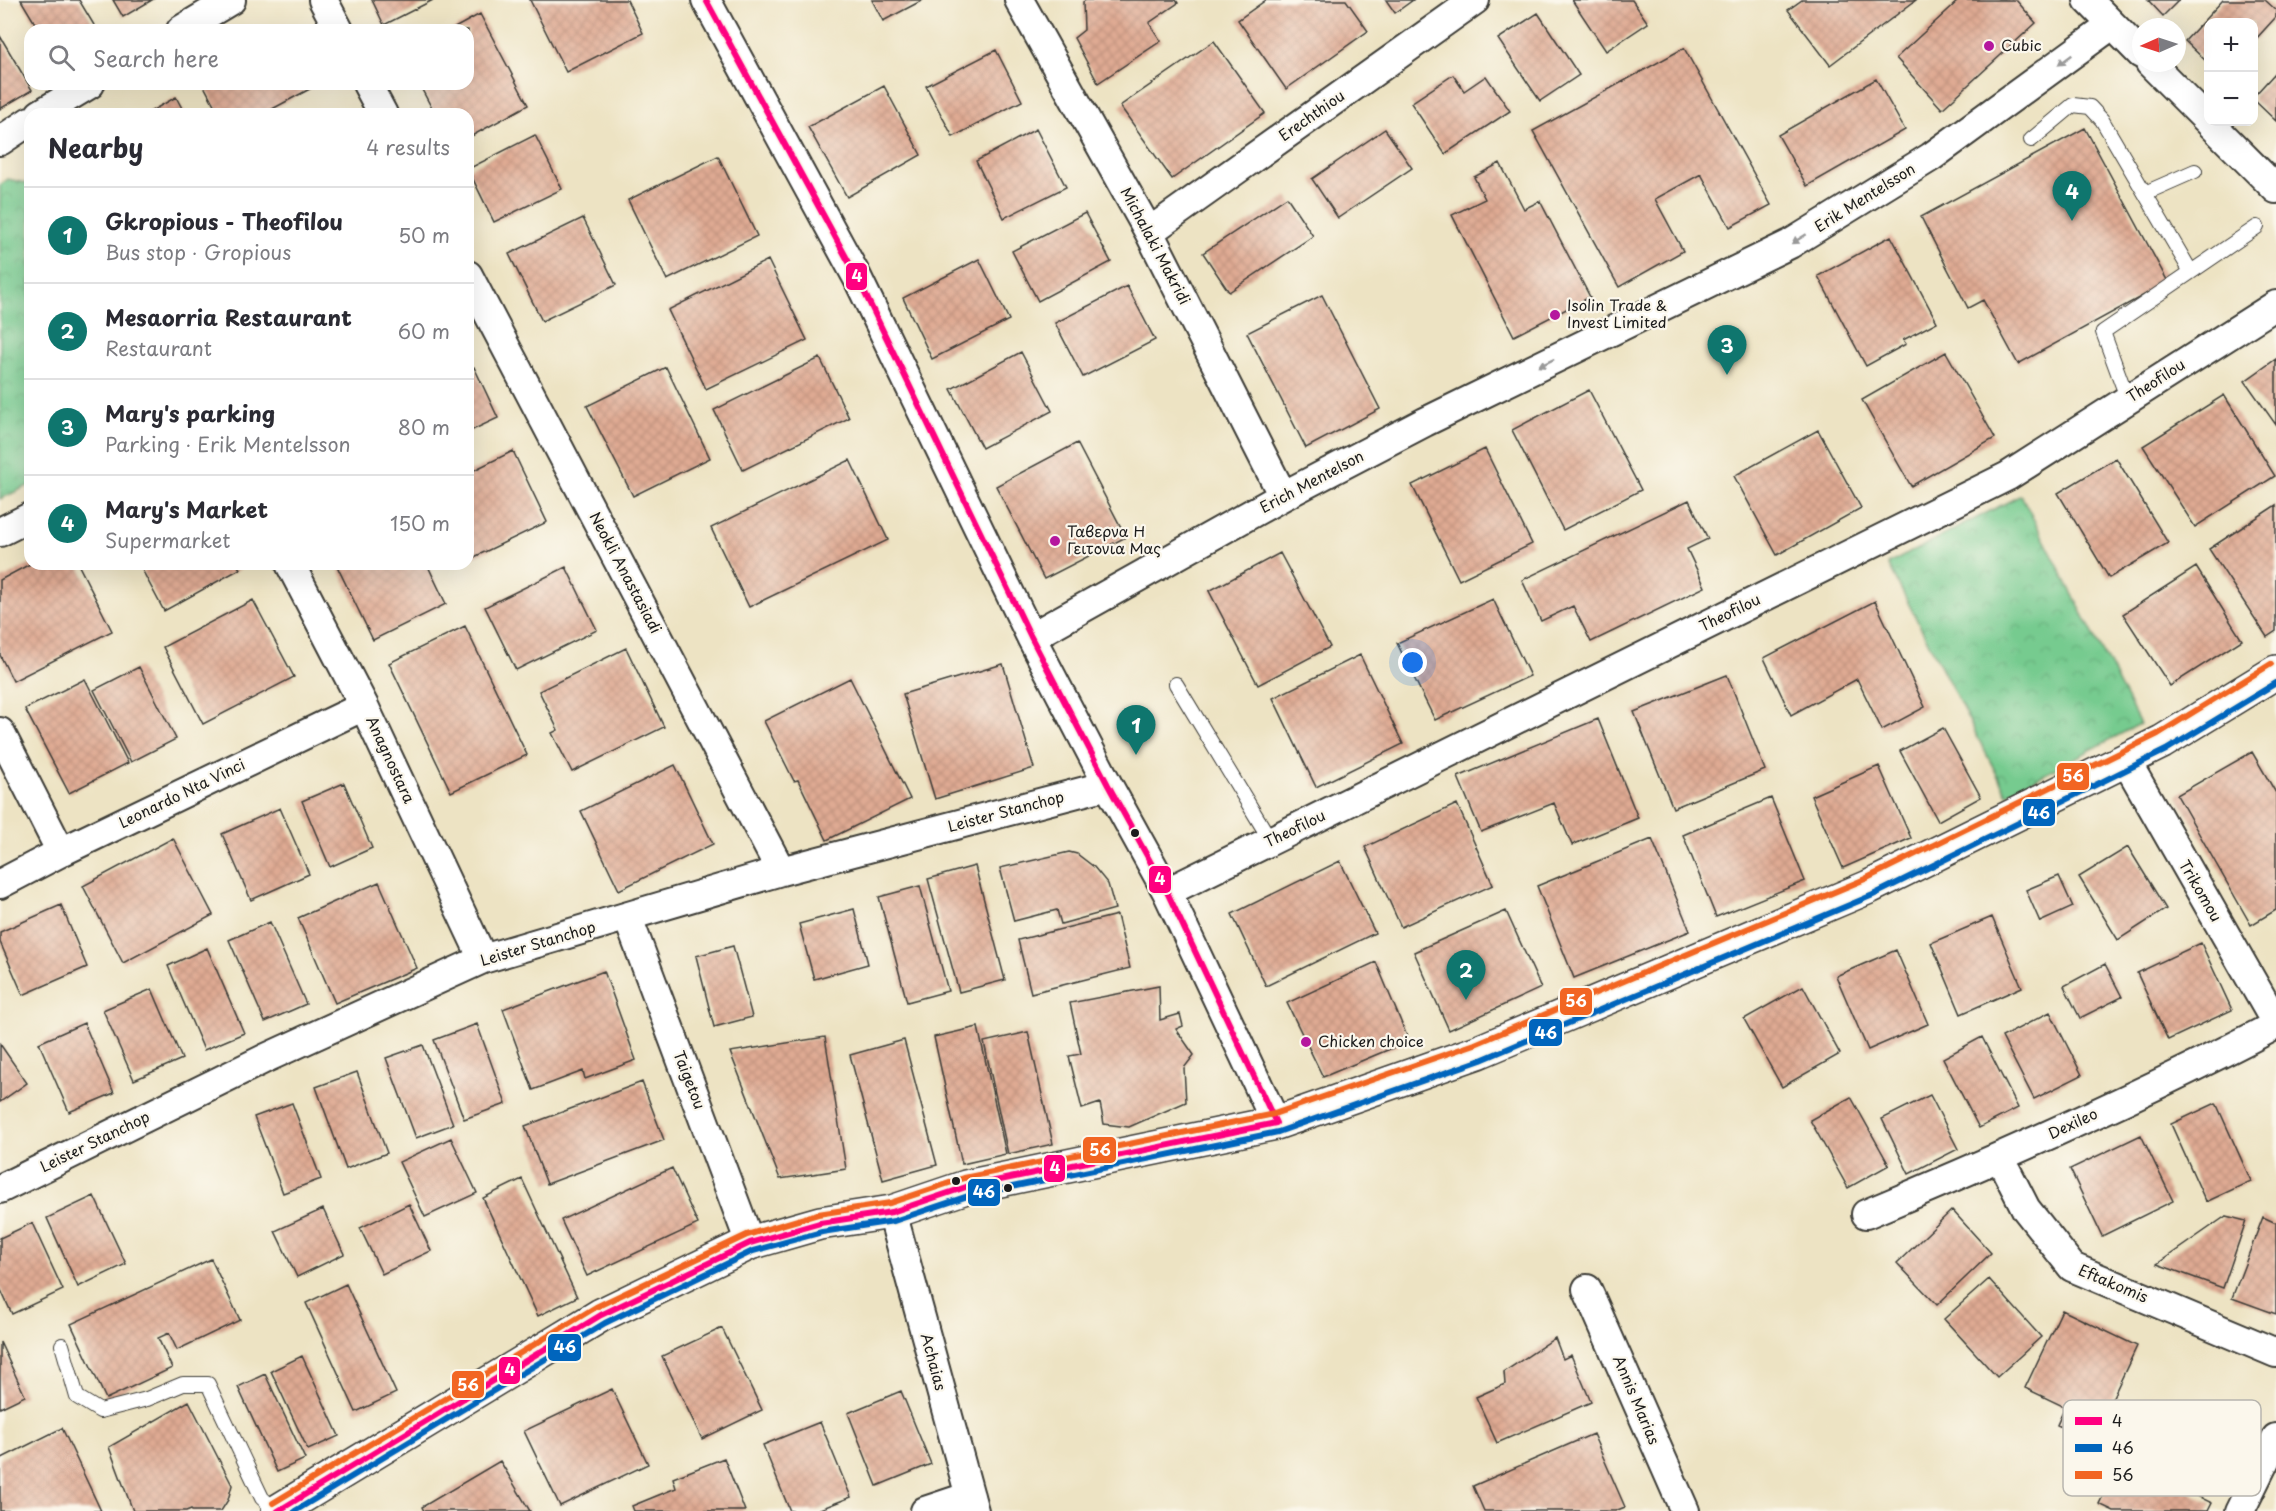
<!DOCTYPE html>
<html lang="en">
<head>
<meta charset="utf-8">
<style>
  :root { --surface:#fff; --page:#f2f2f3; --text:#2b2b33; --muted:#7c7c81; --line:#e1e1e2; --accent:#0f766e }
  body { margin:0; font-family:"Playpen Sans",sans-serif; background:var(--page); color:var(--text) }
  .controls { position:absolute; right:18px; top:18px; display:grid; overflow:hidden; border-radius:12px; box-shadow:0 6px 24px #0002 }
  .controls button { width:54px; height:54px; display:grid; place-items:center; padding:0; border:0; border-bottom:2px solid var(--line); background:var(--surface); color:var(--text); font:30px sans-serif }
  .compass { position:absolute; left:2132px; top:18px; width:54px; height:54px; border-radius:50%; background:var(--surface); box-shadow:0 6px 24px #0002; rotate:267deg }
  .you { position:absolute; left:1413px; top:663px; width:21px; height:21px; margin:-15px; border:4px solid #fff; border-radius:50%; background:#1a73e8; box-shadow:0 0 0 9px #1a73e833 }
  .badge { display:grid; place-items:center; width:39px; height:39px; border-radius:50%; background:var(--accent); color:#fff; font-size:20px; font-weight:700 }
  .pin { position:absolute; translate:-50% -50px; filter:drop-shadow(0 2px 3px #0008) }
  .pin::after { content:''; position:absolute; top:32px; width:21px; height:18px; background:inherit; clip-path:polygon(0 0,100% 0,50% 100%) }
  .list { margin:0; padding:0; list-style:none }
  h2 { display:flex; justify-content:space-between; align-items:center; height:78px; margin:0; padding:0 24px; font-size:26px }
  h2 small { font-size:20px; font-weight:400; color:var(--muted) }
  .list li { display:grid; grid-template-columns:39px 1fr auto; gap:18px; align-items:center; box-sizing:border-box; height:96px; padding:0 24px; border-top:2px solid var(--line) }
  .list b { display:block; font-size:22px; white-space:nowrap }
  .list p { margin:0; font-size:20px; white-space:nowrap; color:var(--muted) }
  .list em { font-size:20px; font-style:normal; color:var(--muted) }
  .icon { flex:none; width:33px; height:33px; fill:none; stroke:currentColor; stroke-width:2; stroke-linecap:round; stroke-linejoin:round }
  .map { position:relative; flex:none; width:2276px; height:1511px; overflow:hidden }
  .search { position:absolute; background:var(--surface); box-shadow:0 6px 24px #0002; left:24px; top:24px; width:450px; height:66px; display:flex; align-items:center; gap:15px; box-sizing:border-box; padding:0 21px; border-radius:18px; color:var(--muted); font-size:22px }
  .panel { position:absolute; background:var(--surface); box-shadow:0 6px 24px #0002; left:24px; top:108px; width:450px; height:462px; border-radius:18px }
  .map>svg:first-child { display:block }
  .park { fill:url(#park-crowns); stroke:#497456; stroke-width:1.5 }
  .building { fill:url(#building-cross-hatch) }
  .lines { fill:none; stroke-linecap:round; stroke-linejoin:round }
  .lane-casing { stroke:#3b3a35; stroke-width:16 }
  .street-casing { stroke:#3b3a35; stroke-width:32 }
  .secondary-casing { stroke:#3b3a35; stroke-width:36 }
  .lane { stroke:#fff; stroke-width:14 }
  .street { stroke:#fff; stroke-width:28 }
  .secondary { stroke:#fff; stroke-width:33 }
  .bus-1-casing { stroke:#fbf7ec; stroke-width:10 }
  .bus-2-casing { stroke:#fbf7ec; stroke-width:10 }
  .bus-3-casing { stroke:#fbf7ec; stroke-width:10 }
  .bus-1 { stroke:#ff0080; stroke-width:6 }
  .bus-2 { stroke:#0065bd; stroke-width:6 }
  .bus-3 { stroke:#f26522; stroke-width:6 }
  .oneway { fill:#999 }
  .poi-dot { fill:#b5179e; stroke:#fbf7ec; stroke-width:2 }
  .bus-dot { fill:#1c1c1c; stroke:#fbf7ec; stroke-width:2 }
  .labels { text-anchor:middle; stroke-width:4.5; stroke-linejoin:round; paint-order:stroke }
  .poi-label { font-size:15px; fill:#1c1c1c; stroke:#fbf7ec; text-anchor:start }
  .street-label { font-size:15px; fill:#1c1c1c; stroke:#fbf7ec }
  .key { fill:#fbf7ec; stroke:#b8b5ae; stroke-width:1.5 }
  .key-label { font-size:16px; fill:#1c1c1c }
  .line-badge { stroke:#fbf7ec; stroke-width:2 }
  .badge-label { font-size:16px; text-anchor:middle; font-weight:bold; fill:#fff }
</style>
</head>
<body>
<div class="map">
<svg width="2276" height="1511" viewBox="0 0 2276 1511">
  <defs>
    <pattern id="park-crowns" width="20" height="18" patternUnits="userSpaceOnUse" patternTransform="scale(1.5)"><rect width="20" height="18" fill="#76cb8f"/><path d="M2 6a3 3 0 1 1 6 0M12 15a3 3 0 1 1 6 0" fill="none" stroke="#66ae7b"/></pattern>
    <pattern id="building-cross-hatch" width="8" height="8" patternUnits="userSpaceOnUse" patternTransform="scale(1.5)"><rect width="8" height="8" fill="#dfaa93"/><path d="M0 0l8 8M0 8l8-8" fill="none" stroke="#bf927e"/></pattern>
  </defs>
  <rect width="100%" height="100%" fill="#fbf7ec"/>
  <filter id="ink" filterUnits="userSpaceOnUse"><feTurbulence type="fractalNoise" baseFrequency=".0167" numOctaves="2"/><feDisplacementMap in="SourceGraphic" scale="12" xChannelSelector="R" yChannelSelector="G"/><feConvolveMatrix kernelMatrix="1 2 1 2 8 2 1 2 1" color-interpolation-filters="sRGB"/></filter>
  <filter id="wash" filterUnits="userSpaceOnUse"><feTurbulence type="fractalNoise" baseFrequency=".008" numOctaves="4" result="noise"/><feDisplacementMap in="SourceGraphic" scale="24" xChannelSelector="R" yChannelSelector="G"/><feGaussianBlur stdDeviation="1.35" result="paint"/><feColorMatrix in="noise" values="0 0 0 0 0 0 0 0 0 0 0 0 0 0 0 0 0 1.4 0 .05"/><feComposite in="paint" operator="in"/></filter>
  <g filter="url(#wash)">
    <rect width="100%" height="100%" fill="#ede3c3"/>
    <path class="park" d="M8,179L30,184V485L0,499V185Z
      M2021,495L2140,724L2007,794L1888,564Z"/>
    <g id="blocks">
      <path class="building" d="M21,0H79L97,30H39Z
        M113,0H152L123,17Z
        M372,0H433L384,25Z
        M530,0H627L643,33L566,72Z
        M872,0H923L883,21Z
        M1086,0H1176L1178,3L1149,23L1161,41L1098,83L1074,38L1084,30L1083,2Z
        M1266,0H1346L1368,31L1286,89L1238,20Z
        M1386,0H1413L1395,13Z
        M1572,0H1632L1648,23L1606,51Z
        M1802,0H1916L1830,65L1788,10Z
        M1959,0H2016L2036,23L1942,109L1896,58Z
        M2148,0H2179L2163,16Z
        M2223,0H2265L2276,10V17L2254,41V22H2208V63L2185,41Z
        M1538,13L1579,75L1540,101L1498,39Z
        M480,14L528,105L468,138V114H435L419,84H468V30H451Z
        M0,36L32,90L0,109Z
        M1214,41L1265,113L1172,179L1120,106Z
        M1684,48L1771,205L1730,227L1701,174L1655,199L1683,251L1619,287L1533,131Z
        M996,50L1022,101L953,137L926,86Z
        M2276,72V121L2254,100V96Z
        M1453,75L1464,91L1486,76L1510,111L1445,154L1411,103Z
        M1876,79L1905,130L1807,186L1778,135Z
        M203,84H319L263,114H219Z
        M884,86L921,155L847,197L808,127Z
        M176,97L185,114H146Z
        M2085,128L2168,282L2018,364L1983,300L1968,308L1921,217Z
        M1036,129L1066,187L1004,218L976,161Z
        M1385,129L1412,168L1338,218L1312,179Z
        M535,135L562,189L494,222L468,169Z
        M718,156L757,236L667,280L628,200Z
        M1500,163L1524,209L1540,201L1590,297L1514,336L1452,215L1485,199L1474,177Z
        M1287,197L1313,236L1229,292L1203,253Z
        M1085,213L1111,262L1038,301L1012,251Z
        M583,218L616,285L542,321L509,254Z
        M1891,236L1937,322L1903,340L1906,344L1866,366L1818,276Z
        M979,259L1009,320L932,359L903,298Z
        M768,260L807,340L706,389L668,310Z
        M1127,286L1155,340L1083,377L1055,323Z
        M1322,295L1380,409L1306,448L1247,333Z
        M1021,352L1052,411L982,448L951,389Z
        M1946,352L1995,438L1911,486L1862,400Z
        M820,358L849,418L743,470L714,410Z
        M2276,359V425L2245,381Z
        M474,367L498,418L468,432V370Z
        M666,367L710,458L633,496L587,406Z
        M1589,390L1641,490L1563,530L1512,430Z
        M2224,395L2275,476L2195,527L2143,446Z
        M1818,430L1861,508L1777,555L1734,476Z
        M1077,443L1126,537L1044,579L996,486Z
        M1485,449L1532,544L1459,580L1412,485Z
        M513,451L547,522L468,560V473Z
        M2116,458L2168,543L2109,578L2058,493Z
        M850,460L888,540L749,607L711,528Z
        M1689,500L1708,539L1687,549L1705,587L1591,642L1573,606L1541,621L1522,580Z
        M2276,505V631L2267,637L2209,549Z
        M1280,553L1330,647L1258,685L1209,591Z
        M30,564H78L112,631L13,681L0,655V580Z
        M139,564H237L240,569L164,611Z
        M336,564H427L446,604L373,640Z
        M566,567L597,630L516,670L485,607Z
        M2196,567L2242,640L2170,686L2123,614Z
        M1493,599L1530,676L1435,720L1397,643Z
        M253,600L294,677L203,724L163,647Z
        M1875,601L1925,707L1882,730L1857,679L1791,715L1764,658Z
        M465,626L527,755L451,792L389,663Z
        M626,648L664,727L572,772L552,733L558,730L539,691Z
        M1360,655L1403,744L1316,787L1273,698Z
        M1003,664L1034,768L935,799L903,694Z
        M139,667L176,739L131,762L94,690Z
        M1727,675L1765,770L1673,808L1634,712Z
        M850,678L910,799L827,840L798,780L794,781L764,721Z
        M85,679L128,763L69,793L25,709Z
        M1598,719L1638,818L1572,845L1554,803L1481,832L1458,777Z
        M1943,728L1981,797L1938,821L1900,751Z
        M2252,752L2276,793V910L2251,925L2177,795Z
        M675,765L713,844L619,890L581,811Z
        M1879,766L1911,838L1843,868L1811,796Z
        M344,783L372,848L330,867L302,801Z
        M1771,798L1805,881L1716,917L1683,835Z
        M1457,804L1493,885L1401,927L1365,847Z
        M280,808L309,874L251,900L222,834Z
        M173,838L213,915L123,963L83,886Z
        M1652,839L1690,931L1574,978L1537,886Z
        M2128,847L2166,909L2118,940L2079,877Z
        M1069,852L1077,854L1094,867L1108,884L1115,909L1061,924L1057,910L1014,921L1000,868Z
        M1340,861L1375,933L1266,986L1232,914Z
        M975,866L1005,980L959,992L928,879Z
        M2059,876L2073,907L2040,922L2026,890Z
        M379,882L417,968L335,1003L298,918Z
        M920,886L948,991L907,1002L879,897Z
        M61,905L87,967L23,995L0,942V932Z
        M854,909L868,964L814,979L799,924Z
        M1506,911L1541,988L1449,1030L1414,952Z
        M1117,915L1130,968L1031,993L1018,940Z
        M1992,917L2022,987L1961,1014L1931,943Z
        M270,922L306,1004L265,1022L229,940Z
        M2201,943L2232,1010L2168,1040L2137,973Z
        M733,946L752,1017L714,1027L696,956Z
        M207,948L244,1033L204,1050L168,966Z
        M1896,950L1928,1024L1868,1050L1836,976Z
        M1376,962L1409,1041L1323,1077L1287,1003Z
        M2105,964L2122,997L2080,1018L2064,986Z
        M604,971L636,1060L585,1079L583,1071L533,1090L503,1009Z
        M1159,986L1160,1020L1180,1014L1183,1026L1176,1029L1194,1055L1184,1068L1186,1102L1129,1127L1104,1124L1100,1103L1082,1109L1069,1056L1081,1054L1070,1003Z
        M1803,986L1840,1054L1782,1087L1744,1019Z
        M152,989L182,1059L134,1080L103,1010Z
        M2050,1012L2082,1075L2034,1099L2002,1037Z
        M84,1023L114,1093L69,1112L39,1043Z
        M477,1024L506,1104L464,1119L434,1040Z
        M978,1027L1006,1154L962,1164L934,1037Z
        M1028,1032L1053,1144L1008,1154L984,1042Z
        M825,1037L846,1169L780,1179L730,1052Z
        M1982,1037L2018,1108L1979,1128L1943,1058Z
        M904,1040L937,1165L883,1180L850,1055Z
        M0,1044L27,1083L0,1102Z
        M423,1045L453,1124L416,1138L386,1058Z
        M357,1072L387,1153L346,1169L316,1087Z
        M642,1082L664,1140L547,1184L525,1126Z
        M1930,1095L1958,1149L1909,1174L1882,1119Z
        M1851,1097L1889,1165L1848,1188L1810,1120Z
        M292,1103L321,1179L283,1193L254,1117Z
        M2216,1103L2251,1181L2206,1202L2171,1124Z
        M2141,1135L2173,1201L2102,1236L2070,1169Z
        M451,1138L477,1193L425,1217L399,1162Z
        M672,1168L698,1224L587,1276L561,1220Z
        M522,1179L577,1297L538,1316L483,1198Z
        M94,1196L126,1264L78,1287L47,1218Z
        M409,1204L431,1251L382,1274L360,1228Z
        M323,1209L344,1254L297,1277L275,1231Z
        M1952,1210L1991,1253L1937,1305L1897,1263Z
        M2226,1216L2246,1221L2223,1288L2157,1264Z
        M2263,1217L2276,1223V1314L2232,1298Z
        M32,1223L63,1290L12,1314L0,1288V1238Z
        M211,1259L240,1320L177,1350L169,1333L158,1338L172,1368L106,1399L71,1324Z
        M1989,1279L2041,1337L1997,1377L1944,1319Z
        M346,1284L396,1393L356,1412L306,1303Z
        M2062,1310L2137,1346L2092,1441L2057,1425L2065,1407L2025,1388Z
        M722,1328L762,1410L702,1439L662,1356Z
        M1555,1338L1563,1359L1571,1355L1591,1402L1497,1443L1476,1397L1505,1384L1504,1372Z
        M0,1342L25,1396L0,1408Z
        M302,1356L339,1436L308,1450L271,1371Z
        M265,1374L305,1459L277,1472L238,1387Z
        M612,1389L648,1464L560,1506L524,1431Z
        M901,1391L931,1464L877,1486L848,1413Z
        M189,1401L232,1485L228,1500L221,1511H192L191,1509L186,1511H133L109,1447Z
        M820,1422L851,1497L815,1511H790L763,1445Z
        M62,1428L101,1511H0V1459Z
        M1593,1434L1625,1507L1615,1511H1484L1473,1486Z
        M724,1458L745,1511H634L632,1506L676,1488L673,1478Z
        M2121,1459L2212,1503L2208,1511H2114L2099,1504Z
        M500,1461L530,1511H424L422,1507Z"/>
    </g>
  </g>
  <g filter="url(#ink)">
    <use href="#blocks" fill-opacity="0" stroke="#3b3a35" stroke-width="1.5"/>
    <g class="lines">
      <g class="lane-casing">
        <path id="lane" d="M2031,140L2073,105L2090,107L2102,120L2191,272
          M2145,193L2195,171
          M2128,400L2103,332L2257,227
          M1176,684L1271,841
          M62,1345L77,1397L100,1411L147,1399L183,1384H208L262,1498L276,1511"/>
      </g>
      <g class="street-casing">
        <path id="street" d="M323,0L339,30
          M706,0L857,277L1031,637L1108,785L1167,892L1276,1123
          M1019,0L1149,232L1283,496
          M2088,0L2141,54
          M181,30L231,0
          M2150,63L2208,121
          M367,84L383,114
          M40,114L90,84
          M2209,122L2276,189
          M0,141L30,121
          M1149,232L1475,0
          M468,275L781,871
          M0,532L30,517
          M290,564L364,706L483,959
          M1031,637L1283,496L1425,422L1790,244L1931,157L2112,25
          M0,732L61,852
          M2125,759L2276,1023
          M0,884L61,852L364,706
          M1167,892L2008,476L2276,305
          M628,918L750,1243
          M2000,1158L2026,1209L2072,1267L2276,1353
          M0,1189L266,1058L483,959L781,871L1108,785
          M892,1212L974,1511
          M1866,1214C2005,1156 2143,1095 2276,1025
          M1587,1289L1685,1511
          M925,1511L970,1496
          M2240,1511L2276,1438"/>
      </g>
      <g class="secondary-casing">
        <path id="secondary" d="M278,1511L601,1315L750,1243L820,1223L892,1212L966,1187L1276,1123L1478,1052L1869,887L2162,742L2276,672"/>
      </g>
      <use href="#lane" class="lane"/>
      <use href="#street" class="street"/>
      <use href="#secondary" class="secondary"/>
      <g class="bus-1-casing">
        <path id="bus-1" d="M706,0L857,277L1031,637L1108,785L1167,892L1276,1123
          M278,1511L601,1315L750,1243L820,1223L892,1212L966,1187L1276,1123"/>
      </g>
      <g class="bus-2-casing">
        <path id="bus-2" d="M295,1511L605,1323L753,1251L822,1232L894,1221L968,1196L1278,1132L1481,1060L1873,895L2166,750L2276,683"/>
      </g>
      <g class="bus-3-casing">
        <path id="bus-3" d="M273,1503L596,1307L747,1235L818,1214L890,1203L964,1178L1274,1114L1475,1044L1865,879L2158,734L2271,664"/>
      </g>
      <use href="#bus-1" class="bus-1"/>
      <use href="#bus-2" class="bus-2"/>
      <use href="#bus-3" class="bus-3"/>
    </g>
    <defs><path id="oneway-solid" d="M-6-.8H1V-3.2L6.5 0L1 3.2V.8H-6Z" transform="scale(1.5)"/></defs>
    <g class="oneway">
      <use href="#oneway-solid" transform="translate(2065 60) rotate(144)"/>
      <use href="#oneway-solid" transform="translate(1799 239) rotate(148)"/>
      <use href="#oneway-solid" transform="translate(1546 363) rotate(154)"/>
    </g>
  </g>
  <g class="poi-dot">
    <circle cx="1989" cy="46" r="6"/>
    <circle cx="1555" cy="315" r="6"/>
    <circle cx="1055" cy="541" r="6"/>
    <circle cx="1306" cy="1042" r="6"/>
  </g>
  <g class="bus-dot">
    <circle cx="1135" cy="833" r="5"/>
    <circle cx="956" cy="1181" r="5"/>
    <circle cx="1008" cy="1188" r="5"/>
  </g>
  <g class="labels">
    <g class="poi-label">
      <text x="2001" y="51">Cubic</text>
      <text x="1567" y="311">Isolin Trade &amp;<tspan x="1567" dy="17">Invest Limited</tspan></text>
      <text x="1067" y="537">Ταβερνα Η<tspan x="1067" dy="17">Γειτονια Μας</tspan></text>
      <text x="1318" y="1047">Chicken choice</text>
    </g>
    <g class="street-label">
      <text transform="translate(1312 116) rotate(-35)" y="5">Erechthiou</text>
      <text transform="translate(1865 198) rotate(-32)" y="5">Erik Mentelsson</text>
      <text transform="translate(1155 246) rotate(62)" y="5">Michalaki Makridi</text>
      <text transform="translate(2156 381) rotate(-33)" y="5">Theofilou</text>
      <text transform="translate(1312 482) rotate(-28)" y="5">Erich Mentelson</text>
      <text transform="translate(625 573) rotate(62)" y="5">Neokli Anastasiadi</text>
      <text transform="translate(1730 613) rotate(-26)" y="5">Theofilou</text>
      <text transform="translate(390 760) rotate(65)" y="5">Anagnostara</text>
      <text transform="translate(182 794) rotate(-26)" y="5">Leonardo Nta Vinci</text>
      <text transform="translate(1006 812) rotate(-15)" y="5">Leister Stanchop</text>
      <text transform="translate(1295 829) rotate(-26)" y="5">Theofilou</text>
      <text transform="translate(2200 891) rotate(60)" y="5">Trikomou</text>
      <text transform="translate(538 944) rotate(-17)" y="5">Leister Stanchop</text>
      <text transform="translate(689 1080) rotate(69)" y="5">Taigetou</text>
      <text transform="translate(2073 1124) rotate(-25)" y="5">Dexileo</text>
      <text transform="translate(95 1142) rotate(-26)" y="5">Leister Stanchop</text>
      <text transform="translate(2113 1284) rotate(23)" y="5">Eftakomis</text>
      <text transform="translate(933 1362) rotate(75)" y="5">Achaias</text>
      <text transform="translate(1636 1400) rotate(67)" y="5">Annis Marias</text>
    </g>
  </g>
  <rect x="2063" y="1400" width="198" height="96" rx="9" class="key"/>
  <rect x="2075" y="1417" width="27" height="8" fill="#ff0080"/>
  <rect x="2075" y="1444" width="27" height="8" fill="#0065bd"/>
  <rect x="2075" y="1471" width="27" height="8" fill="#f26522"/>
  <g class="key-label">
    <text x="2112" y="1427">4</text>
    <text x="2112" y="1454">46</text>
    <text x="2112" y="1481">56</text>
  </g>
  <g class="line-badge">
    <rect x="845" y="262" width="23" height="29" rx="6" fill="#ff0080"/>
    <rect x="2056" y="762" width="34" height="29" rx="6" fill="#f26522"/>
    <rect x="2022" y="798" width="34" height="29" rx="6" fill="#0065bd"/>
    <rect x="1148" y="865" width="24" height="29" rx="6" fill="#ff0080"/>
    <rect x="1559" y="987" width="34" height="29" rx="6" fill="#f26522"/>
    <rect x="1528" y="1018" width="35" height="29" rx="6" fill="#0065bd"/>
    <rect x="1082" y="1136" width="35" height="28" rx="6" fill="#f26522"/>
    <rect x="1043" y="1154" width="23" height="29" rx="6" fill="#ff0080"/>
    <rect x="967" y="1178" width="34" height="29" rx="6" fill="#0065bd"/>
    <rect x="547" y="1333" width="35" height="29" rx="6" fill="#0065bd"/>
    <rect x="498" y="1356" width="23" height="29" rx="6" fill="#ff0080"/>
    <rect x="451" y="1370" width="34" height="29" rx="6" fill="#f26522"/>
  </g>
  <g class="badge-label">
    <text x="857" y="282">4</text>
    <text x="2073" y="782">56</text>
    <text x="2039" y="819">46</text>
    <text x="1160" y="885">4</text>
    <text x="1576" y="1007">56</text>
    <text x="1546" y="1039">46</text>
    <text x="1100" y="1156">56</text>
    <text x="1055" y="1174">4</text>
    <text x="984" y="1198">46</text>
    <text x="565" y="1353">46</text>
    <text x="510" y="1376">4</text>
    <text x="468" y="1391">56</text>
  </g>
</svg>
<div class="controls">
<button>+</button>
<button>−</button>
</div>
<svg class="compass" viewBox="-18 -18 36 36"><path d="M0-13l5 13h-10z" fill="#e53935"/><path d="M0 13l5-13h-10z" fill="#7c7c81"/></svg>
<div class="you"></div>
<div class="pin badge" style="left:1136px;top:755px">1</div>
<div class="pin badge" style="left:1466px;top:1000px">2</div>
<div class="pin badge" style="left:1727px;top:375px">3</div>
<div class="pin badge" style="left:2072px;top:221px">4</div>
<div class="search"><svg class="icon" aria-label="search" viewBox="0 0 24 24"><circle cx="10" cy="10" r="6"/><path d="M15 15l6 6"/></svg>Search here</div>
<section class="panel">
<h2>Nearby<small>4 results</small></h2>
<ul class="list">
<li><span class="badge">1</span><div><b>Gkropious - Theofilou</b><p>Bus stop · Gropious</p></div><em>50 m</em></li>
<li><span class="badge">2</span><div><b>Mesaorria Restaurant</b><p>Restaurant</p></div><em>60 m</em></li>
<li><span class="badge">3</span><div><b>Mary's parking</b><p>Parking · Erik Mentelsson</p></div><em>80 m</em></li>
<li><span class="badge">4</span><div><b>Mary's Market</b><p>Supermarket</p></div><em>150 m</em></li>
</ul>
</section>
</div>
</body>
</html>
